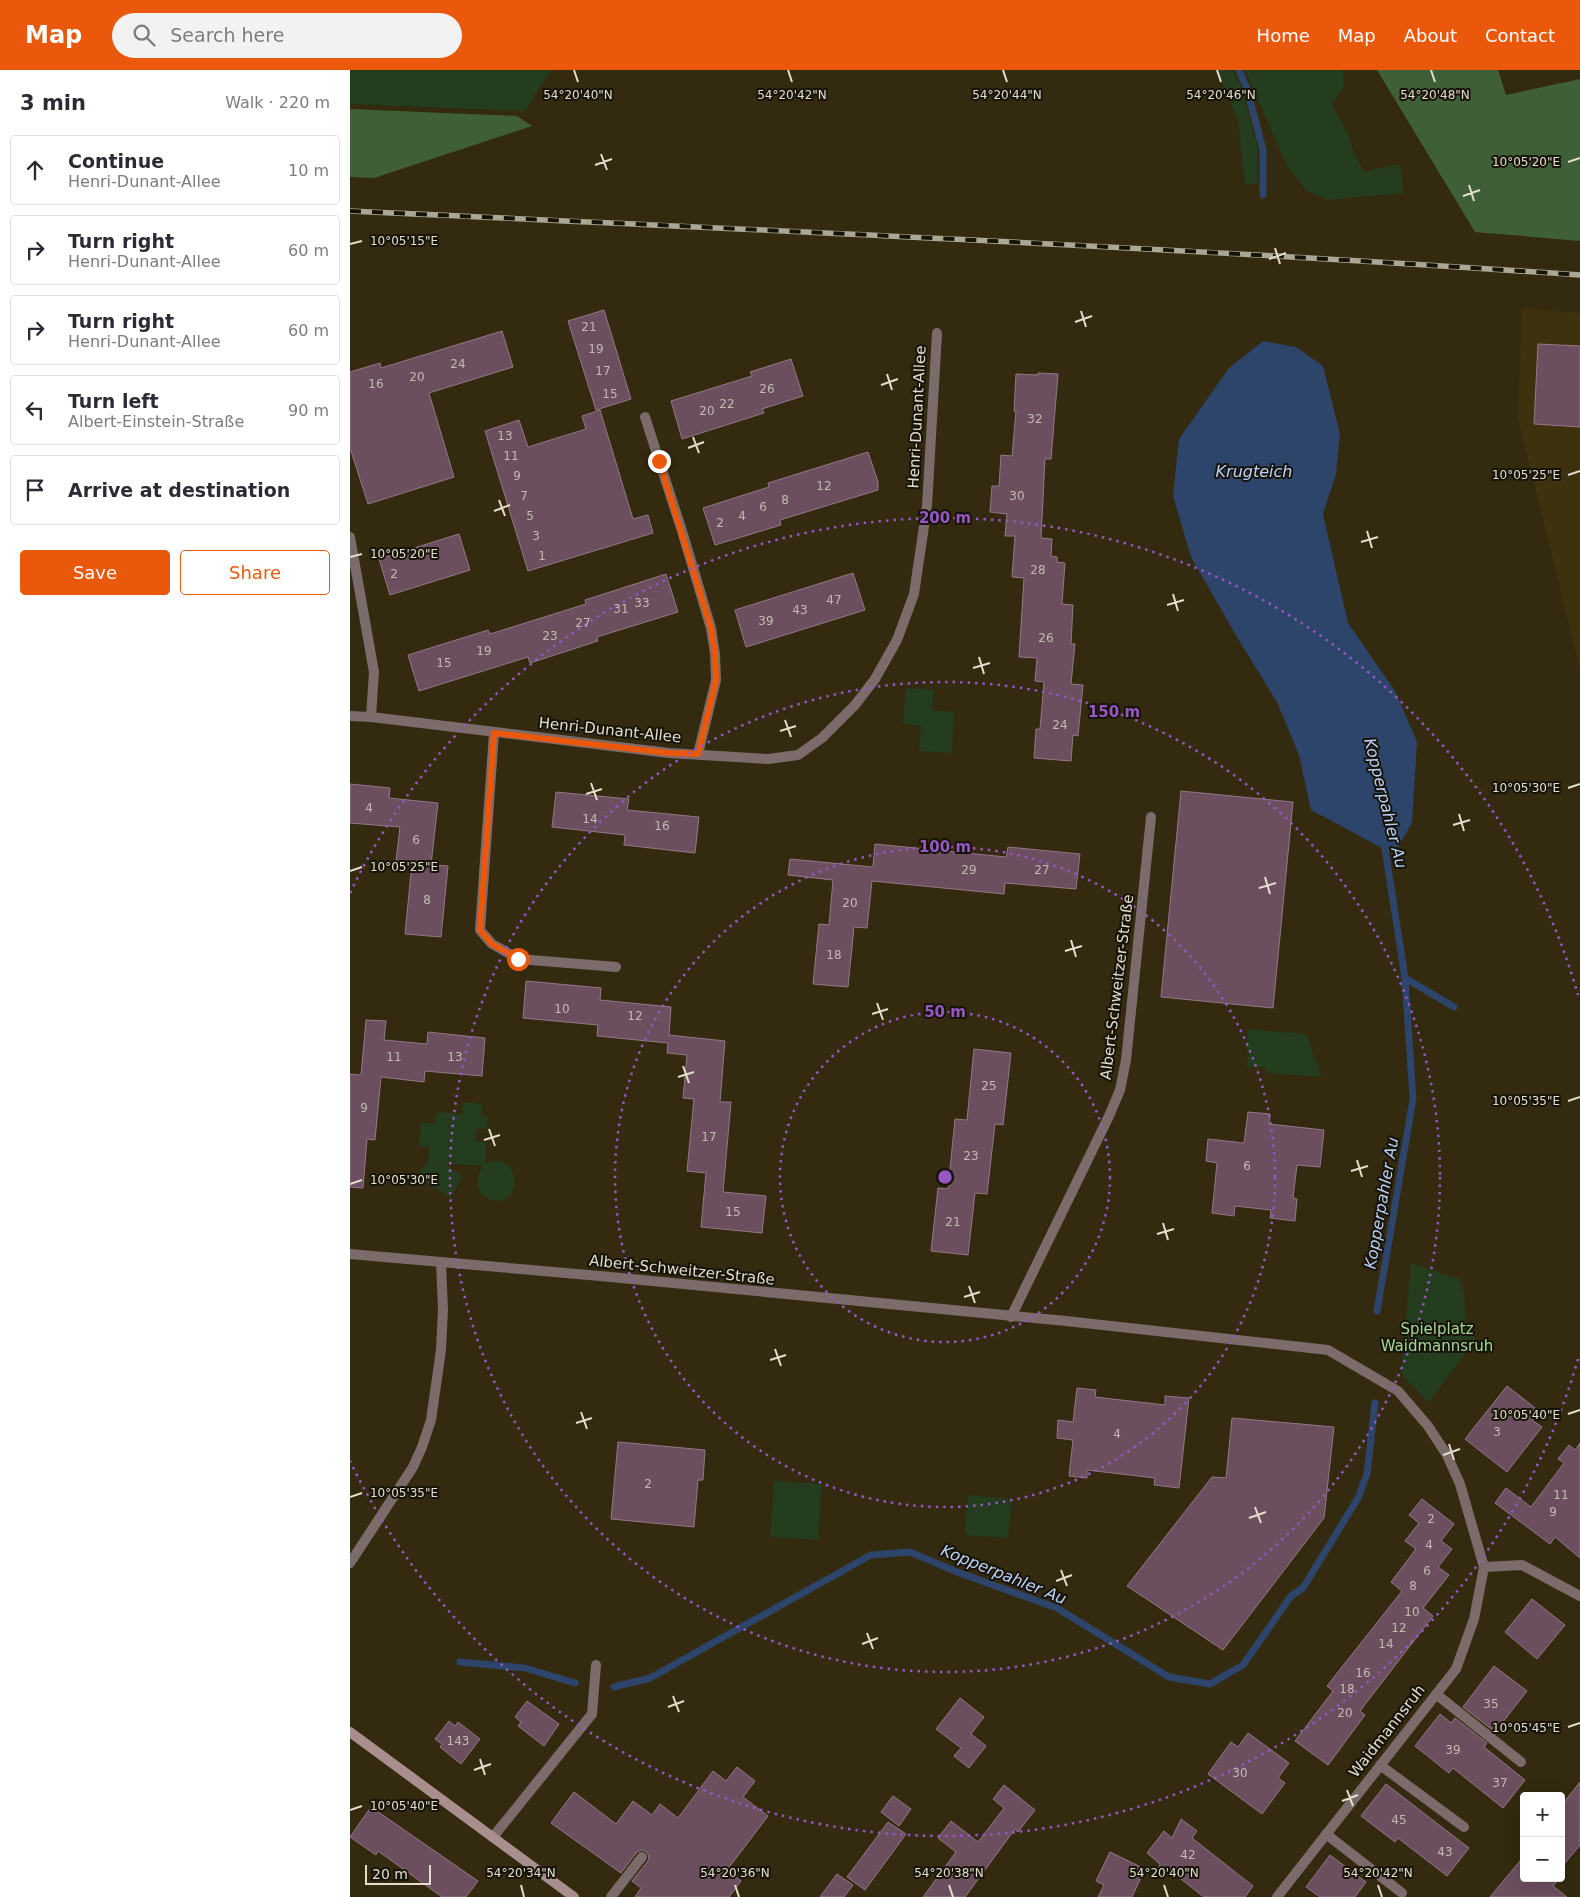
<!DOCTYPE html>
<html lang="en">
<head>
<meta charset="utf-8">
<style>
  :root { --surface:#fff; --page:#f2f2f3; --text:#2b2b33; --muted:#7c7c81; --line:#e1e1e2; --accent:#ea580c }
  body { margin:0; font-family:"DejaVu Sans",sans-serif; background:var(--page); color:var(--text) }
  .controls { position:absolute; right:15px; bottom:15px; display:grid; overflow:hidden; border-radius:5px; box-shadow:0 5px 20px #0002 }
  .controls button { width:45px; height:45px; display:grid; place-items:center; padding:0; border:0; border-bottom:1px solid var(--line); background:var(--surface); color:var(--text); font:25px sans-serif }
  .scale { position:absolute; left:15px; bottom:12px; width:66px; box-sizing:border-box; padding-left:5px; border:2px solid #e2ddcd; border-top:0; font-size:14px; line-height:18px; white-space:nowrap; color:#e2ddcd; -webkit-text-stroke:4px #171308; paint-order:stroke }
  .stop { position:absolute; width:15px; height:15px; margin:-11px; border:4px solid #ea580c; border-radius:50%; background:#fff }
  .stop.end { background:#ea580c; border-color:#fff; box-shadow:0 1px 5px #0008 }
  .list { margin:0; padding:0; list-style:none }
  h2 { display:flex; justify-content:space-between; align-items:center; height:65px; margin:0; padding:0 20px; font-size:21px }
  h2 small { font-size:16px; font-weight:400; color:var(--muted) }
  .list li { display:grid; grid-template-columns:32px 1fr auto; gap:15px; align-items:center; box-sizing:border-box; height:70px; margin:0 10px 10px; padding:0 10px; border:1px solid var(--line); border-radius:5px }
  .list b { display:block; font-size:19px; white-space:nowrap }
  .list p { margin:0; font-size:16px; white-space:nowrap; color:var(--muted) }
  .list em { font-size:16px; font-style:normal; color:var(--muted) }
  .actions { display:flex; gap:10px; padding:15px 20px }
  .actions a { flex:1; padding:11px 0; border:1px solid var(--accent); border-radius:5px; text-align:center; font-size:18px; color:var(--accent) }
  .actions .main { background:var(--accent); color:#fff }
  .icon { flex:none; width:28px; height:28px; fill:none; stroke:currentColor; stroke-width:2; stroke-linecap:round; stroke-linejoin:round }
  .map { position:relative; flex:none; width:1230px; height:1827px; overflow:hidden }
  header { display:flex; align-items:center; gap:30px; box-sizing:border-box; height:70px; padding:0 25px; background:var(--accent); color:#fff }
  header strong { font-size:24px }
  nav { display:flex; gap:28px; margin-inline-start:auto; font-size:18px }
  .search { width:350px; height:45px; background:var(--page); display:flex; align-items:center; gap:12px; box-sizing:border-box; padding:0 18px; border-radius:28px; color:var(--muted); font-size:19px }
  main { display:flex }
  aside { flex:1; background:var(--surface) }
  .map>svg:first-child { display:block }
  .built { fill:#3e320e }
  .green { fill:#233d1e }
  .forest { fill:#3f5f39 }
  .water { fill:#2d456b }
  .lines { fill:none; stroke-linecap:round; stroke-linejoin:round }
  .stream { stroke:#2d456b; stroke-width:7 }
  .building { fill:#6b4f5f; stroke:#957788 }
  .lane { stroke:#7b6b6a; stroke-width:10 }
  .street { stroke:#7b6b6a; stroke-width:10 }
  .secondary { stroke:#a88f8d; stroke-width:10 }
  .rail-casing { stroke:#aca693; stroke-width:5.5 }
  .rail { stroke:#171308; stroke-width:4; stroke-dasharray:11; stroke-linecap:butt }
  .route { stroke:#ea580c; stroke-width:6 }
  .ticks { fill:none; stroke:#e2ddcd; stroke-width:2 }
  .ring { fill:none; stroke:#9558c2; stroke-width:2.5; stroke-dasharray:2.5 5 }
  .labels { text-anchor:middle; stroke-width:4; stroke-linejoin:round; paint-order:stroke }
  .number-label { font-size:12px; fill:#c4bab2 }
  .street-label { font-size:15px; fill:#e2ddcd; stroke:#171308 }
  .park-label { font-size:15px; fill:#a3d899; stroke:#171308 }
  .water-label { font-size:16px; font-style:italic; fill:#b9d2f9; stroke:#171308 }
  .ticks-label { font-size:12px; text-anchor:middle; fill:#e2ddcd; stroke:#171308; stroke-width:4; stroke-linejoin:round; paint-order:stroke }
  .centre { fill:#9558c2; stroke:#171308; stroke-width:2.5 }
  .ring-label { font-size:15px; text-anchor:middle; font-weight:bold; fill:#9558c2; stroke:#171308; stroke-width:4; stroke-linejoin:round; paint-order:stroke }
</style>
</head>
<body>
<header>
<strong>Map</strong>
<div class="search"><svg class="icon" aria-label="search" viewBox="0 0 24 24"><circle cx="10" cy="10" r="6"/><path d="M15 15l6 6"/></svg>Search here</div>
<nav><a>Home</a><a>Map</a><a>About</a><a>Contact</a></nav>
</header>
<main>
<aside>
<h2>3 min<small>Walk · 220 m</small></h2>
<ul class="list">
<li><svg class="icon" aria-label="ahead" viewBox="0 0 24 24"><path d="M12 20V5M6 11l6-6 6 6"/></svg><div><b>Continue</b><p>Henri-Dunant-Allee</p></div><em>10 m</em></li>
<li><svg class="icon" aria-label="right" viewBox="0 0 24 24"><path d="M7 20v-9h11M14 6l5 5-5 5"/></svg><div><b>Turn right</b><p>Henri-Dunant-Allee</p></div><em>60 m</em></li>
<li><svg class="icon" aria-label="right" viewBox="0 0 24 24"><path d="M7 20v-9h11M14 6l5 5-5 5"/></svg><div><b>Turn right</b><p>Henri-Dunant-Allee</p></div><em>60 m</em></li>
<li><svg class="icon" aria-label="left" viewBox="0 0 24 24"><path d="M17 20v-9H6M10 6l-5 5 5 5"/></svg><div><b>Turn left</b><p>Albert-Einstein-Straße</p></div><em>90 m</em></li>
<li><svg class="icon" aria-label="arrive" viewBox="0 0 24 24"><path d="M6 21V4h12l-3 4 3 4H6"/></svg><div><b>Arrive at destination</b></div></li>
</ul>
<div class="actions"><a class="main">Save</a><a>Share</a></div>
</aside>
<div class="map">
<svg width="1230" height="1827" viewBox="0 0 1230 1827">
  <rect width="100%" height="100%" fill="#332a0f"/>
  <path class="built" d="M1172,238L1230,243V600L1168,348Z"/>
  <path class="green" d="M0,0H201L175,41L0,34Z
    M867,0H883L892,19L907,75L908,114H895L888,51Z
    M895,0H993L994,17L982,34L998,64L1004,83L1014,102L1050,94L1054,123L978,130L957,121L937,96Z
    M556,618L584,620L582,640L604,642L602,683L569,681L571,656L553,654Z
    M898,959L956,964L972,1007L916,1003V997H897Z
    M114,1032L132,1034L131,1046L138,1047L137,1059H127L126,1071L137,1072L135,1094C172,1077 174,1139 142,1130C124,1125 126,1110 132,1096L94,1093L112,1106L101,1128L66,1106L78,1092L79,1076H69L71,1052L85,1054L86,1042L112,1044Z
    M1061,1193L1109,1209L1114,1224L1116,1254L1126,1270L1078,1333L1051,1303Z
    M424,1411L472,1414L468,1470L420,1467Z
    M618,1425L662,1429L658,1468L615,1465Z"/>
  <path class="forest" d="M1027,0H1148L1156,25L1230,9V171L1125,162Z
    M0,39L167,46L182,56L24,108L0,107Z"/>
  <path class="water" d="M913,271L946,277L973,296L990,364L986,404L973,444L998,553L1045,621L1067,672L1062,753L1048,777L1036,780L961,740L949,685L927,632L887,567L841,487L823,426L829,369L879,298Z"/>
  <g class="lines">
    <path class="stream" d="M889,0L897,19L913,80V125
      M1055,908L1104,937
      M1027,1241L1063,1029L1055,908L1034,772
      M110,1592L175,1598L225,1613
      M264,1617L300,1608L521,1485L560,1482L607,1502L707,1538L819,1607L860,1614L893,1595L941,1526L953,1518L1008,1428L1017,1404L1025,1333"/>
  </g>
  <path class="building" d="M254,240L281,329L246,340L218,251Z
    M152,261L163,297L79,323L104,407L18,434L0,378V302L30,293L31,298Z
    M1188,274L1230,276V357L1184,354Z
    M441,289L453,326L412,339L414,343L332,369L321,331L402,306L400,302Z
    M688,303L708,304L701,389H695L691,468L702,469L701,486L707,487V492L715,493L712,534L723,535L721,574H725L721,614L733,615L728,666L723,665L721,691L684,688L686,659H690L694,612L685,611L687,588L669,587L674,508L662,507L665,466H655L657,444L640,442L642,416H649L651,385L662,386L666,341H664L666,304L688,305Z
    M250,340L283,449L298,445L303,463L178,501L135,361L169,350L178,377L236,359L232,346Z
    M518,382L528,412V420L430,450L431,455L365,475L353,438L419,417L418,413Z
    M109,464L120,500L40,525L29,489Z
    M503,503L515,540L396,577L385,540Z
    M316,504L328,542L247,567L248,571L180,593L178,587L69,621L58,585L138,560L140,564L236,534L235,530Z
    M0,714L40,718L39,728L88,733L81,795L98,796L91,867L55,864L62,793L46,791L50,757L0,753Z
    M831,721L943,732L923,938L811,927Z
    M206,722L279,729L277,740L349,747L345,783L274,775L275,765L202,757Z
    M525,774L656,787L658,777L730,784L726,819L655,813L654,824L522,811L517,858L504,857L498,917L463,914L469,854L479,855L483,810L438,805L440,789L523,797Z
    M176,911L251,918L250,930L321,937L319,965L375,971L370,1032H381L373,1122L416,1126L412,1163L351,1157L356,1103L337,1101L344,1029L333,1028L337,985L317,983L318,973L247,966L248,955L173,948Z
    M16,950L36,951L34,970L77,974L78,962L135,968L132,1006L75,1001L74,1012L31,1007L25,1070L17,1069L13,1118L0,1117V1004L11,1005Z
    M624,979L661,983L653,1055L645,1054L637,1124L625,1123L618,1185L581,1181L588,1118L598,1119L605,1049L617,1050Z
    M898,1042L920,1044L919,1054L974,1060L970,1097L947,1095L943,1128L947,1129L945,1151L920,1148L921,1140L885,1136L884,1146L862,1143L867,1093L856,1091L858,1069L894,1073Z
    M1157,1316L1189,1341L1182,1350L1192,1357L1157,1402L1115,1369Z
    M727,1318L746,1320L745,1327L815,1335V1326L839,1328L829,1418L804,1415L805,1408L737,1400V1408L719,1406L723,1370L707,1368L708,1350L723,1352Z
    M882,1348L984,1357L974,1448L873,1580L777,1516L862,1407L876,1408Z
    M268,1372L355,1380L353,1410H348L344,1457L261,1449Z
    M1230,1373V1488L1205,1467L1200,1474L1145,1433L1156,1418L1181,1437L1214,1393L1208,1389L1219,1375L1225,1380Z
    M1072,1429L1104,1454L1091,1471L1102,1479L1088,1497L1099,1505L1073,1538L1083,1546L1010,1641L1015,1645L978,1695L945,1671L983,1621L977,1616L1052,1521L1041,1512L1066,1479L1055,1471L1069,1453L1059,1445Z
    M1182,1529L1215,1555L1187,1589L1155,1562Z
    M1144,1596L1177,1621L1145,1662L1113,1637Z
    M610,1628L634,1647L621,1664L636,1676L619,1698L604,1686L611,1678L586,1659Z
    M177,1631L209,1654L194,1676L168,1656L171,1652L165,1647Z
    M1090,1644L1101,1653L1105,1648L1137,1673L1134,1677L1175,1710L1153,1738L1103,1698L1099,1703L1065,1676Z
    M99,1651L105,1656L108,1652L130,1669L111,1694L90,1677L92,1674L85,1669Z
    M898,1663L939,1693L928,1708L935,1713L912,1744L858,1704L881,1672L888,1677Z
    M387,1697L405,1711L393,1727L418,1746L377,1800L391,1811L379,1827H285L291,1818L282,1811L298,1791L299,1787L297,1782L292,1780L287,1782L271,1803L201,1753L224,1722L266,1754L283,1731L302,1745L310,1734L328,1748L363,1701L376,1711Z
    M1230,1712V1775L1211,1798V1736Z
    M1036,1714L1119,1778L1097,1806L1048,1768L1045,1772L1011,1746Z
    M654,1715L685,1740L668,1762L665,1759L615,1827H573L606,1782L588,1768L601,1751L628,1772L654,1738L643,1729Z
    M543,1726L561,1739L549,1756L531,1742Z
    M21,1737L128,1811L116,1827H92L28,1781L26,1785L0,1767Z
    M831,1749L847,1761L842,1768L903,1816L895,1827H854L818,1799L813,1805L807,1802L810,1794L797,1783L814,1761L822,1768Z
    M538,1752L556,1764L515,1820L497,1807Z
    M760,1782L795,1799L782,1827H748L754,1815L746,1811Z
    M980,1785L1016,1812L1005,1827H970L956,1817Z
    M1174,1786V1808H1210L1203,1816L1217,1827H1140Z
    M487,1804L503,1815L494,1827H470Z"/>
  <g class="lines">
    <path class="lane" d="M1086,1624L1171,1692
      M1030,1695L1114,1757
      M976,1764L1052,1823
      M143,1767L242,1644L246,1595
      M261,1827L292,1787"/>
    <path class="street" d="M295,347L332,461L361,558L365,584L366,610L348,684
      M0,467L24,602L21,647
      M0,646L21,647L319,683L418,689L448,685L472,668L505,635L525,609L547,570L564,524L577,436L587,263
      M144,663L130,860L142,874L169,889L266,897
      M0,1184L250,1206L716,1251L978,1280L1048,1321L1078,1356L1097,1385L1110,1414L1134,1497L1124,1549L1106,1599L927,1827
      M661,1247L759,1046L770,1020L776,990L801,747
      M0,1493L63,1397L72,1377L81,1350L91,1280L93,1239L91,1193
      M1134,1497L1172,1495L1230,1526"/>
    <path class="secondary" d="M0,1662L224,1827"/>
    <g class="rail-casing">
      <path id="rail" d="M0,141C410,160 820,177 1230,205"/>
    </g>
    <use href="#rail" class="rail"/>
  </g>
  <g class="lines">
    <path class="route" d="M168,889L142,874L130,860L144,663L319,683L348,684L366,610L365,584L361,558L309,391"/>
  </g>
  <path class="ticks" d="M224,0L228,12M438,0L442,12M653,0L657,12M867,0L871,12M1081,0L1085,12M251,84L257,100M1218,92L1230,88M245,95L262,89M1119,115L1124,131M1113,126L1130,120M0,174L12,171M925,178L930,194M919,189L936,183M731,241L736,257M725,252L742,246M537,304L542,320M531,315L548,309M343,367L349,383M338,378L354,372M1218,405L1230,401M149,430L155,446M144,441L160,435M1017,461L1022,478M1011,472L1028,467M0,487L12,484M823,524L828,541M817,535L834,530M629,587L634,604M623,598L640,593M435,650L441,667M430,661L446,656M241,713L247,730M1218,718L1230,714M236,724L252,719M1109,744L1114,761M1103,755L1120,750M0,801L12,797M915,807L920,824M909,818L926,813M721,870L726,887M715,881L732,876M527,933L533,950M522,944L538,939M333,996L339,1013M328,1007L344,1002M1218,1031L1230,1027M139,1059L145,1076M134,1070L150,1065M1007,1090L1012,1107M1001,1101L1018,1096M0,1114L12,1110M813,1153L818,1170M807,1164L824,1159M619,1216L625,1233M614,1227L630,1222M425,1279L431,1296M420,1290L436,1285M231,1342L237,1359M1218,1344L1230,1340M226,1353L242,1348M1099,1374L1104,1390M1093,1385L1110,1379M0,1427L12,1423M905,1437L911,1453M899,1448L916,1442M711,1500L717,1516M706,1511L722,1505M517,1563L523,1579M512,1574L528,1568M323,1626L329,1642M318,1637L334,1631M1218,1657L1230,1653M130,1689L135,1705M124,1700L141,1694M997,1720L1003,1736M992,1731L1008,1725M0,1740L12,1736M171,1815L174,1827M385,1815L389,1827M599,1815L603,1827M814,1815L818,1827M1028,1815L1032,1827"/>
  <g class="ring">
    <circle cx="595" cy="1107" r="165"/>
    <circle cx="595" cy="1107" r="330"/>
    <circle cx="595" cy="1107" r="495"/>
    <path d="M1228 1289A659 659 0 0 1 0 1391M0 823A659 659 0 0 1 1228 925"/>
  </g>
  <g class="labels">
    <g class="number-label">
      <text x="239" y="261">21</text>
      <text x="246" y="283">19</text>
      <text x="108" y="298">24</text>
      <text x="253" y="305">17</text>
      <text x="67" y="311">20</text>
      <text x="26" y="318">16</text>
      <text x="417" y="323">26</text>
      <text x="260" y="328">15</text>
      <text x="377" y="338">22</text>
      <text x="357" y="345">20</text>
      <text x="685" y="353">32</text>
      <text x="155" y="370">13</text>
      <text x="161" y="390">11</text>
      <text x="167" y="410">9</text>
      <text x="474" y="420">12</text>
      <text x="174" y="430">7</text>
      <text x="667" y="430">30</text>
      <text x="435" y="434">8</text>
      <text x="413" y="441">6</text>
      <text x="180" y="450">5</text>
      <text x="392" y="450">4</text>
      <text x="370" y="457">2</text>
      <text x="186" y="470">3</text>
      <text x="192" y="490">1</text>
      <text x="688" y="504">28</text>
      <text x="44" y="508">2</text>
      <text x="484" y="534">47</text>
      <text x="292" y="537">33</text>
      <text x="271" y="543">31</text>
      <text x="450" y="544">43</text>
      <text x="416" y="555">39</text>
      <text x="233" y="557">27</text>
      <text x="200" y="570">23</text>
      <text x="696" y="572">26</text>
      <text x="134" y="585">19</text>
      <text x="94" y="597">15</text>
      <text x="710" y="659">24</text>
      <text x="19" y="742">4</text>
      <text x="240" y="753">14</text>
      <text x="312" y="760">16</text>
      <text x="66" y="774">6</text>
      <text x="619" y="804">29</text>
      <text x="692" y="804">27</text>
      <text x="77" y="834">8</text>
      <text x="500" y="837">20</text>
      <text x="484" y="889">18</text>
      <text x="212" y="943">10</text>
      <text x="285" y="950">12</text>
      <text x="44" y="991">11</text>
      <text x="105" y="991">13</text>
      <text x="639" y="1020">25</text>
      <text x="14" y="1042">9</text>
      <text x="359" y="1071">17</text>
      <text x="621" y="1090">23</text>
      <text x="897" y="1100">6</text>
      <text x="383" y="1146">15</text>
      <text x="603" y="1156">21</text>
      <text x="1147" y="1366">3</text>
      <text x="767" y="1368">4</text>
      <text x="298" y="1418">2</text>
      <text x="1211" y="1429">11</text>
      <text x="1203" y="1446">9</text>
      <text x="1081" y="1453">2</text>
      <text x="1079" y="1479">4</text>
      <text x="1077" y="1505">6</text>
      <text x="1063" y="1520">8</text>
      <text x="1062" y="1546">10</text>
      <text x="1049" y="1562">12</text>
      <text x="1036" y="1578">14</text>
      <text x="1013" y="1607">16</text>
      <text x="997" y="1623">18</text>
      <text x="1141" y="1638">35</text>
      <text x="995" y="1647">20</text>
      <text x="108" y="1675">143</text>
      <text x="1103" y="1684">39</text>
      <text x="890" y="1707">30</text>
      <text x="1150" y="1717">37</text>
      <text x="1049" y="1754">45</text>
      <text x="1095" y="1786">43</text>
      <text x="838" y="1789">42</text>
    </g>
    <g class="street-label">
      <text transform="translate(567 347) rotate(-87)" y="5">Henri-Dunant-Allee</text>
      <text transform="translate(260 660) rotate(6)" y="5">Henri-Dunant-Allee</text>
      <text transform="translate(767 917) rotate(-83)" y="5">Albert-Schweitzer-Straße</text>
      <text transform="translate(332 1200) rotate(6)" y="5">Albert-Schweitzer-Straße</text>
      <text transform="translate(1037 1661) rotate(-52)" y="5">Waidmannsruh</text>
    </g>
    <g class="park-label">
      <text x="1087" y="1264">Spielplatz<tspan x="1087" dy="17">Waidmannsruh</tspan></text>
    </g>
    <g class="water-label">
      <text x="904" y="407">Krugteich</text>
      <text transform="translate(1036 733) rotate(76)" y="6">Kopperpahler Au</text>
      <text transform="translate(1031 1133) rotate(-80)" y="6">Kopperpahler Au</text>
      <text transform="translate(654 1504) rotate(22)" y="6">Kopperpahler Au</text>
    </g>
  </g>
  <g class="ticks-label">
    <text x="228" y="29">54°20'40"N</text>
    <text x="442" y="29">54°20'42"N</text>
    <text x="657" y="29">54°20'44"N</text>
    <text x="871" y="29">54°20'46"N</text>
    <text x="1085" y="29">54°20'48"N</text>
    <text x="1176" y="96">10°05'20"E</text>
    <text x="54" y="175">10°05'15"E</text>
    <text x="1176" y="409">10°05'25"E</text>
    <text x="54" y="488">10°05'20"E</text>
    <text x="1176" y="722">10°05'30"E</text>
    <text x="54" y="801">10°05'25"E</text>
    <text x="1176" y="1035">10°05'35"E</text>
    <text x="54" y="1114">10°05'30"E</text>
    <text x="1176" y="1349">10°05'40"E</text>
    <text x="54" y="1427">10°05'35"E</text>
    <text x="1176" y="1662">10°05'45"E</text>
    <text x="54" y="1740">10°05'40"E</text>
    <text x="171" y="1807">54°20'34"N</text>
    <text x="385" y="1807">54°20'36"N</text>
    <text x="599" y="1807">54°20'38"N</text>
    <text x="814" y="1807">54°20'40"N</text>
    <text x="1028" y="1807">54°20'42"N</text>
  </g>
  <circle cx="595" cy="1107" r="8" class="centre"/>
  <g class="ring-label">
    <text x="595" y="453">200 m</text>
    <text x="764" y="647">150 m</text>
    <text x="595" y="782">100 m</text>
    <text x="595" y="947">50 m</text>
  </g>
</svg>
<div class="controls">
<button>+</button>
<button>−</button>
</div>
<div class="scale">20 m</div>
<div class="stop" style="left:168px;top:889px"></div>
<div class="stop end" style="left:309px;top:391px"></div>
</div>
</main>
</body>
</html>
